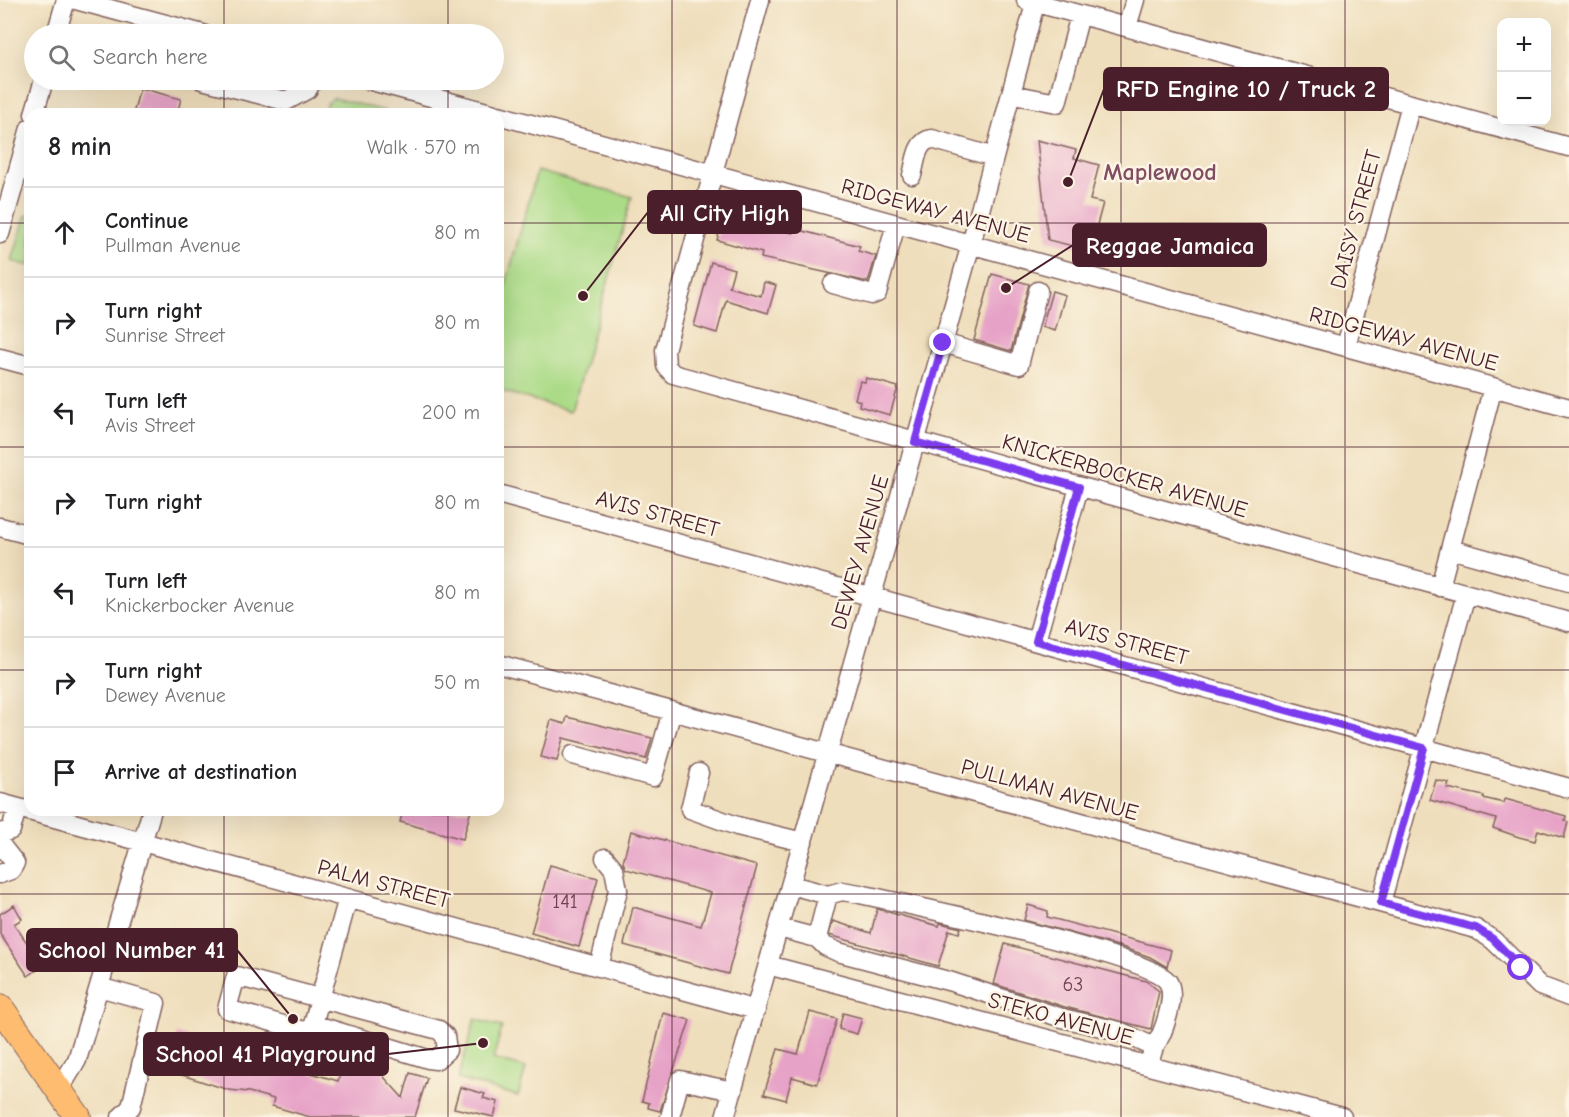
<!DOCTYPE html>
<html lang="en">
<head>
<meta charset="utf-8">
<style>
  :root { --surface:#fff; --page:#f6f6f6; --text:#202124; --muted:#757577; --line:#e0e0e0 }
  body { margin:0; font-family:"Comic Neue",sans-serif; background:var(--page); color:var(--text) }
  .controls { position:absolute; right:18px; top:18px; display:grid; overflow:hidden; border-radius:12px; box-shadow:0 6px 24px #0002 }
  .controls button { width:54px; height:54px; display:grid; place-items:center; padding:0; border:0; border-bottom:2px solid var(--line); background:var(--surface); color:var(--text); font:30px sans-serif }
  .stop { position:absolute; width:18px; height:18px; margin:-14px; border:4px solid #7c3aed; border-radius:50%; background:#fff }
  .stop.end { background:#7c3aed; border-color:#fff; box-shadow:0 2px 6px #0008 }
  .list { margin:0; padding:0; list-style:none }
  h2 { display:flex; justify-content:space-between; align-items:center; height:78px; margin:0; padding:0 24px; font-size:26px }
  h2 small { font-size:20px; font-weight:400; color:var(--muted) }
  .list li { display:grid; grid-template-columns:39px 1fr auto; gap:18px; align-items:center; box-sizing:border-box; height:90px; padding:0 24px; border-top:2px solid var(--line) }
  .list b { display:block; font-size:22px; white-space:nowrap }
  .list p { margin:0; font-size:20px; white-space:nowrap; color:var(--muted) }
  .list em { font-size:20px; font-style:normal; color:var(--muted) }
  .icon { flex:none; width:33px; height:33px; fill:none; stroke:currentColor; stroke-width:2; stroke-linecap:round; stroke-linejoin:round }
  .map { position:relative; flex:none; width:1569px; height:1117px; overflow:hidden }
  .search { position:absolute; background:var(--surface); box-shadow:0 6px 24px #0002; left:24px; top:24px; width:480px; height:66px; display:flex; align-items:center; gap:15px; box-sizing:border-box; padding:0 21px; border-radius:33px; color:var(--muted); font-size:22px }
  .panel { position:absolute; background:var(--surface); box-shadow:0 6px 24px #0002; left:24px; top:108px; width:480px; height:708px; border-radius:18px }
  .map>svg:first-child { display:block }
  .green { fill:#acdb88; stroke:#7b7d5a; stroke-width:1.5 }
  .building { fill:#e7a3c7 }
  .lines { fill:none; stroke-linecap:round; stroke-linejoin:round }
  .minor-casing { stroke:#84625e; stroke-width:21 }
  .highway-casing { stroke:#84625e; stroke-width:28 }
  .minor { stroke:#fff; stroke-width:18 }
  .highway { stroke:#fdbc6f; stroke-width:26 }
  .route { stroke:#7c3aed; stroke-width:8 }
  .grid { fill:none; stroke:#4a1f2b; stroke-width:1.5; stroke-opacity:0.55 }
  .labels { text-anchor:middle; stroke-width:5; stroke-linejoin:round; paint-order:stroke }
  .number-label { font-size:20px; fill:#714052 }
  .street-label { font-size:22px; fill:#4a1f2b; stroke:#fcf5e5 }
  .neighbourhood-label { font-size:24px; font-weight:bold; fill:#814d62; stroke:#fcf5e5 }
  .leader { fill:none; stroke:#4a1f2b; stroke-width:2 }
  .callout-dot { fill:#4a1f2b; stroke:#fcf5e5; stroke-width:2 }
  .callout { fill:#4a1f2b; stroke:#4a1f2b; stroke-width:2 }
  .callout-label { font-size:24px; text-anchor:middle; font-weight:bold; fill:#fff }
</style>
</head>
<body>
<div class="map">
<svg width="1569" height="1117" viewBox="0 0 1569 1117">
  <rect width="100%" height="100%" fill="#fcf5e5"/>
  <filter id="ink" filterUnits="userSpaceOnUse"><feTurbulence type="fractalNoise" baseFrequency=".0167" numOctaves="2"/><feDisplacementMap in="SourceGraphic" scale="12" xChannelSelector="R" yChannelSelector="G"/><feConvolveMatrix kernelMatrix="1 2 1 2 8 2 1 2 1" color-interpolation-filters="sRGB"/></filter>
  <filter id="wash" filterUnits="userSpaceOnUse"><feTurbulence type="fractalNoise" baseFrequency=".008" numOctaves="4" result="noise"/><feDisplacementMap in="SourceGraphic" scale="24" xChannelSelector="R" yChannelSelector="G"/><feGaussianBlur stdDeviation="1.35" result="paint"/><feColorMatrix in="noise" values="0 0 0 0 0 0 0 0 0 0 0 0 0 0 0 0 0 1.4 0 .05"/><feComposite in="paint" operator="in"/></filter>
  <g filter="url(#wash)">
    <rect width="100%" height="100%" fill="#efdebc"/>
    <path class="green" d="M334,98L397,114H325L326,104Z
      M537,171L632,197L571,411L498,390V313Z
      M26,215L30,216V266L12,261Z
      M475,1019L502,1027L493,1059L526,1068L518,1096L458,1079Z"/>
    <g id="blocks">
      <path class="building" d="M140,88L181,99L177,114H133Z
        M1037,140L1076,150L1074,158L1099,165L1090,200L1103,203L1090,250L1048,240Z
        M726,209L768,221L767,226L793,233L795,229L860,246L858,251L876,256L868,282L761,258L762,253L717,240Z
        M711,262L734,269L729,287L761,296L764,282L776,285L768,313L726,300L717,333L694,326Z
        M992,274L1029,284L1011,351L974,340Z
        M1052,291L1065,295L1055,331L1042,327Z
        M866,378L898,387L890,415L859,406L860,401L855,399L860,381L865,382Z
        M567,717L652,738L646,759L563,738L557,761L541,757L551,720L565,724Z
        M1436,780L1449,783L1447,788L1484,796L1483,798L1504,803L1505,799L1566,816L1565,821L1568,822L1564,838L1538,830L1535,841L1519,837L1493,828L1496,819L1430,800Z
        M403,810H471L463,839L400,822Z
        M631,831L757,866L728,974L624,945L633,907L701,926L711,893L626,869L623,862Z
        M550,865L598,878L579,947L531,933Z
        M14,905L22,919L14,924L43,966L28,976L0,934V914Z
        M1028,905L1048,911L1047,917L1171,950L1167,967L1150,957L1122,947L1024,920Z
        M877,909L939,926L940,923L961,928L959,933L949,930L938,966L829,935L833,921L871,933Z
        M1005,944L1146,981L1159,991L1151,1029L1065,1007L994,984Z
        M810,1012L837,1019L817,1084L792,1077L786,1100L764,1094L778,1049L798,1054Z
        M663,1013L690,1020L660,1111L648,1108L649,1103L642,1101Z
        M843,1013L862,1018L857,1034L839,1029Z
        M177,1034L262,1058L266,1045L291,1052L287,1066L338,1081L346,1056L387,1068L384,1077L403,1098L410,1073L427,1078L415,1117H310L272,1106L274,1099L249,1092L229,1090L166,1070Z
        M460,1087L485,1094L483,1098L498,1102L494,1117L454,1108Z"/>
    </g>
  </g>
  <g filter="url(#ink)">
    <use href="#blocks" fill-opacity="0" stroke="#84625e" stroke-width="1.5"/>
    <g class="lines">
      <g class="minor-casing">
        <path id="minor" d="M76,0L203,34
          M760,0L665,350L666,366L673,374L1569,622
          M1026,0L1569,147
          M1127,27L1135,0
          M56,34L66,0
          M202,80L286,101L308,89L313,80
          M368,80L494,114
          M1011,94L1057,103L1080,15
          M34,114L44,80
          M498,115L1569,408
          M912,175C916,162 916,141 932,139L994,157
          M0,234L30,128
          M833,284L872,295L877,293L896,224
          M943,343L1019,365L1038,291
          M1346,346L1411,104
          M0,358L30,366
          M498,494L1569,788
          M0,527L30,535
          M1450,549L1569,582
          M1440,587L1493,387
          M1036,641L1079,487
          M498,664L1476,929L1493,940L1540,986L1569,997
          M573,755L653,777L672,711
          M699,773L690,809L737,826L803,842
          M0,803L756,1010
          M0,833L11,830L17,808
          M0,844L15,863L11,870L0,874
          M791,885L828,895L842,891L860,894C907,905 1149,954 1168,982C1177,996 1163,1035 1154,1047
          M1381,903L1466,594
          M779,928L817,938L825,946L838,952L952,982L1062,1018L1119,1031L1154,1047L1151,1057
          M817,938L828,895
          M768,965L1342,1117
          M599,967L618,890L614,869L605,858
          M99,987L156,1003L131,1107L121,1117
          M311,1033L227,1009L236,976L439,1030L445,1036L447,1050L436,1060L428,1059L313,1024
          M310,1035L348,898
          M59,1090L77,1060L152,810
          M670,1117L680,1080L733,1091
          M725,1117L971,244L1036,0"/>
      </g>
      <g class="highway-casing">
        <path id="highway" d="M0,1007L78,1117"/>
      </g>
      <use href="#minor" class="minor"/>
      <use href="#highway" class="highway"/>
    </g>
  </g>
  <g class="lines" filter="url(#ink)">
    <path class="route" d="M943,343L915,442L1079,487L1036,641L1424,748L1381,903L1476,928L1493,939L1521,968"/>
  </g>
  <path class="grid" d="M224,0V34M448,0V34M672,0V1117M897,0V1117M1121,0V1117M1345,0V1117M224,80V114M448,80V114M0,223H30M498,223H1569M0,447H30M498,447H1569M0,670H30M498,670H1569M224,810V1117M448,810V1117M0,894H1569"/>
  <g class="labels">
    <g class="number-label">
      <text x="565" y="908">141</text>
      <text x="1073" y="991">63</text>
    </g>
    <g class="street-label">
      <text transform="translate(936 210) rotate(15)" y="8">RIDGEWAY AVENUE</text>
      <text transform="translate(1355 219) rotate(-75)" y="8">DAISY STREET</text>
      <text transform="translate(1404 338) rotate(15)" y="8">RIDGEWAY AVENUE</text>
      <text transform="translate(1125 475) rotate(16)" y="8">KNICKERBOCKER AVENUE</text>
      <text transform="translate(658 513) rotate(15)" y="8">AVIS STREET</text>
      <text transform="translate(859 552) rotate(-74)" y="8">DEWEY AVENUE</text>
      <text transform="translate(1127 641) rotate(15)" y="8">AVIS STREET</text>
      <text transform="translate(1050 789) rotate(15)" y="8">PULLMAN AVENUE</text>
      <text transform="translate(384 883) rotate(15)" y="8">PALM STREET</text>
      <text transform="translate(1061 1018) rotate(15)" y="8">STEKO AVENUE</text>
    </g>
    <g class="neighbourhood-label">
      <text x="1160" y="180">Maplewood</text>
    </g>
  </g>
  <path class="leader" d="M1068 182L1104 89M583 296L648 212M1006 288L1073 245M293 1019L237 950M483 1043L388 1054"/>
  <g class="callout-dot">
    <circle cx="1068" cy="182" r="6"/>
    <circle cx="583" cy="296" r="6"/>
    <circle cx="1006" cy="288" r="6"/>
    <circle cx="293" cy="1019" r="6"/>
    <circle cx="483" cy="1043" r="6"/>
  </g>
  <g class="callout">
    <rect x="1104" y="68" width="284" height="42" rx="6"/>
    <rect x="648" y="191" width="153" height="42" rx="6"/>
    <rect x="1073" y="224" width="193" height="42" rx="6"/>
    <rect x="27" y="929" width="210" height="42" rx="6"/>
    <rect x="144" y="1033" width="244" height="42" rx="6"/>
  </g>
  <g class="callout-label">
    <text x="1246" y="97">RFD Engine 10 / Truck 2</text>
    <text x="725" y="221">All City High</text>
    <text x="1170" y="254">Reggae Jamaica</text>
    <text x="132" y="958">School Number 41</text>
    <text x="266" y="1062">School 41 Playground</text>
  </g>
</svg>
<div class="controls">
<button>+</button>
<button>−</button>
</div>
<div class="stop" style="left:1521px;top:968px"></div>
<div class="stop end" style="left:943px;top:343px"></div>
<div class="search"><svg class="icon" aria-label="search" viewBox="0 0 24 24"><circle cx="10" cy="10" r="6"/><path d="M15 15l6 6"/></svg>Search here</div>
<section class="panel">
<h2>8 min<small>Walk · 570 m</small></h2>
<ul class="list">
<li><svg class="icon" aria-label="ahead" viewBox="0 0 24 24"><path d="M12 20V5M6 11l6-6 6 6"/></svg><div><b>Continue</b><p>Pullman Avenue</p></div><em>80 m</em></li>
<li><svg class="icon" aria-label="right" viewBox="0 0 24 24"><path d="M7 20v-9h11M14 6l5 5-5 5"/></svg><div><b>Turn right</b><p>Sunrise Street</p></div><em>80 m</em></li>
<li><svg class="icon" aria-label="left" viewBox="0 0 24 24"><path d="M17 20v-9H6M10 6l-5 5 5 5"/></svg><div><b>Turn left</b><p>Avis Street</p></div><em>200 m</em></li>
<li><svg class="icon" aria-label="right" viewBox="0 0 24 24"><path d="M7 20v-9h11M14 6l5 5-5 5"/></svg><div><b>Turn right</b></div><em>80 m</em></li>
<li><svg class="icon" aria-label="left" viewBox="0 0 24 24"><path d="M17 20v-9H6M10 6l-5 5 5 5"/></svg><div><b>Turn left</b><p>Knickerbocker Avenue</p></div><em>80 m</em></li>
<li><svg class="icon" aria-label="right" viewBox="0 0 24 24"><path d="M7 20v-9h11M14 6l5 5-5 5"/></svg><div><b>Turn right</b><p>Dewey Avenue</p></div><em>50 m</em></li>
<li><svg class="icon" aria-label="arrive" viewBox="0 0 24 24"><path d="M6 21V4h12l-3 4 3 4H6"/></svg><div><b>Arrive at destination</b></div></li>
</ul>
</section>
</div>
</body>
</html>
